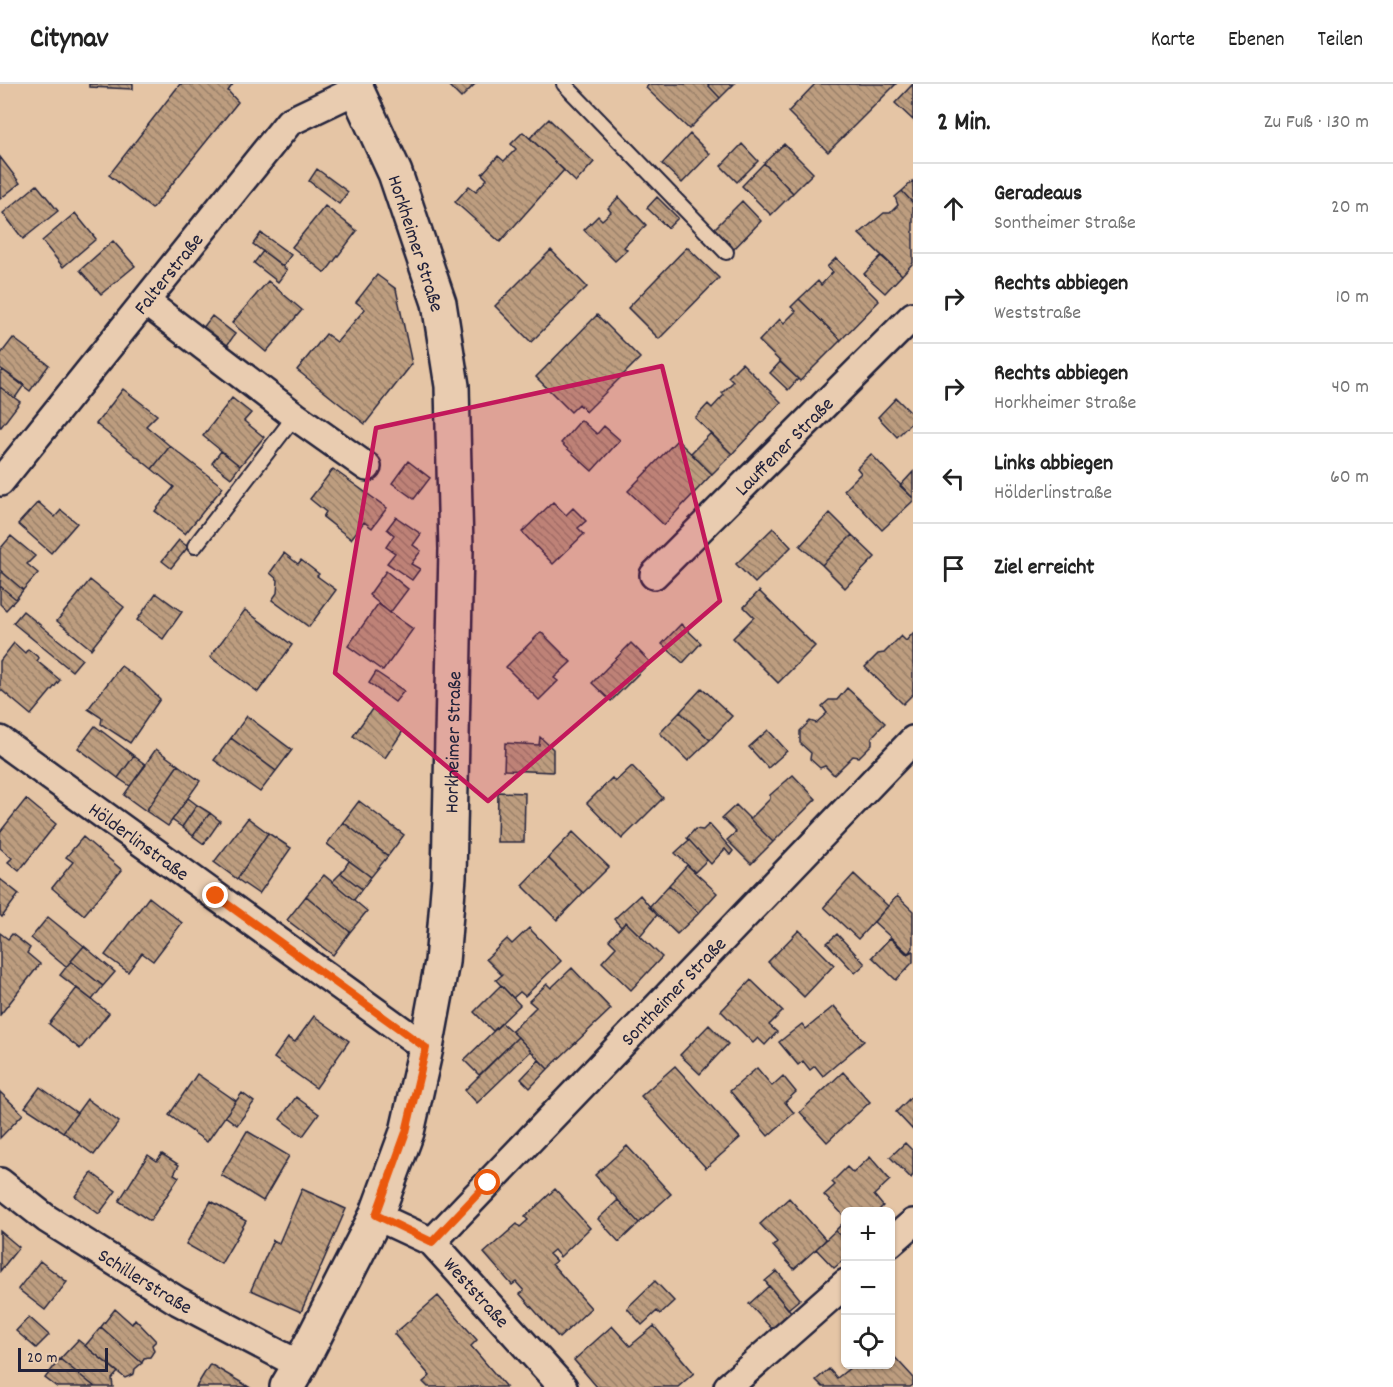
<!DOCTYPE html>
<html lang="de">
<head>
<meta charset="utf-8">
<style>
  :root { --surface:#fff; --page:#f2f2f2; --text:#222; --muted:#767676; --line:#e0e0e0 }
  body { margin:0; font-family:Dekko,sans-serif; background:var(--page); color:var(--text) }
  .controls { position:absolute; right:18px; bottom:18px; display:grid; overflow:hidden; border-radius:9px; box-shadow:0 2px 4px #0004 }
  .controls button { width:54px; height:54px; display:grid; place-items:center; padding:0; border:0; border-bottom:2px solid var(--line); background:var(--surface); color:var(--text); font:30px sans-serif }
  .scale { position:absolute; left:18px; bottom:15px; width:90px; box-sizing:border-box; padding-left:6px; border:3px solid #22223b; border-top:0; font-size:16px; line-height:21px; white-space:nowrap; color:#22223b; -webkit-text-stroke:4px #e9ccb0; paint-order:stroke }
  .stop { position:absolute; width:18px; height:18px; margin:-14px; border:4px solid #ea580c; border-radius:50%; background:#fff }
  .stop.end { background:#ea580c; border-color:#fff; box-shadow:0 2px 6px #0008 }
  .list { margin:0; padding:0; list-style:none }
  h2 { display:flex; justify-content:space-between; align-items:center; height:78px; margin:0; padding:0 24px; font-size:26px }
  h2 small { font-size:20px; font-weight:400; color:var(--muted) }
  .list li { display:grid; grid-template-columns:39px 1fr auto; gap:18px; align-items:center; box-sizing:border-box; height:90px; padding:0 24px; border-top:2px solid var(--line) }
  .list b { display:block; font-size:22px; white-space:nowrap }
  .list p { margin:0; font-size:20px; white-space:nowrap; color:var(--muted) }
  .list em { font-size:20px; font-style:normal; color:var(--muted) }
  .icon { flex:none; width:33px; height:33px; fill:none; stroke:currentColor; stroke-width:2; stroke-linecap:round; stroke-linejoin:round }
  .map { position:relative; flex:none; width:913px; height:1303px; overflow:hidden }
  header { display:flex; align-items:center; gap:36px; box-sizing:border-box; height:84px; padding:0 30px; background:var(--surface); border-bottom:2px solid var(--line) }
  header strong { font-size:28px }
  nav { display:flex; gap:33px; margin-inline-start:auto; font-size:21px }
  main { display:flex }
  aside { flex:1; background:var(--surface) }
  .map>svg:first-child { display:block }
  .building { fill:url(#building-back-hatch); stroke:#22223b; stroke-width:1.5 }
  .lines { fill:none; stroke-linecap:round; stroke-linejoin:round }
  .service-casing { stroke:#22223b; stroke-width:18 }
  .minor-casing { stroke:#22223b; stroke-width:32 }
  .secondary-casing { stroke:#22223b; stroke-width:38 }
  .service { stroke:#e9ccb0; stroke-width:14 }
  .minor { stroke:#e9ccb0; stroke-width:27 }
  .secondary { stroke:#e9ccb0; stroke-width:33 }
  .route { stroke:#ea580c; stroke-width:8 }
  .marked { fill:#c2185b; fill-opacity:0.2; stroke:#c2185b; stroke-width:4.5; stroke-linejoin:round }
  .labels { text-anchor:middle; stroke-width:4.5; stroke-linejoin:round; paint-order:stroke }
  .street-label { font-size:20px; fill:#22223b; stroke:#e9ccb0 }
</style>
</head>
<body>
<header>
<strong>Citynav</strong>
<nav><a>Karte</a><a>Ebenen</a><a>Teilen</a></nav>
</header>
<main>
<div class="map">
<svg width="913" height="1303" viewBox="0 0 913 1303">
  <defs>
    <pattern id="building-back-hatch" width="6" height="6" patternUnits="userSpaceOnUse" patternTransform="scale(1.5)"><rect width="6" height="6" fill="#bd9d7f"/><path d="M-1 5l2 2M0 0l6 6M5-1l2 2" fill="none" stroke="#998069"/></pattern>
  </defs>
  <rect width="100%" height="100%" fill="#e5c5a5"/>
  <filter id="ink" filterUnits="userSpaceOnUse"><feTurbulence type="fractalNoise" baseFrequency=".0167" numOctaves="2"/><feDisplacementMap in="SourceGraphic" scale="12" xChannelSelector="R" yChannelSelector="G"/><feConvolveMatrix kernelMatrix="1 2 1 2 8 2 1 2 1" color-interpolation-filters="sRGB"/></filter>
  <g filter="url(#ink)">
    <path class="building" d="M89,0H133V5L89,3Z
      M180,0H233L228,7L238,18L152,125L109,91Z
      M447,0H475L461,14Z
      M649,0H707L720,14L689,45L646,4Z
      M707,0H734L720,14Z
      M815,0H896L828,68L788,28Z
      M913,0V36L895,19Z
      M549,35L594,78L576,98L530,54Z
      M523,48L564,86L500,158L455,118L469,102L476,107L487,95L482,90L498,72L504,77L516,65L511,60Z
      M690,50L710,70L682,99L662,80Z
      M742,60L758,77L737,98L721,82Z
      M784,60L813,89L793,109L764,79Z
      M0,73L20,99L0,115Z
      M764,79L793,109L771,131L742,102Z
      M317,85L348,108L339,120L309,97Z
      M913,97V119L902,107Z
      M37,101L58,127L23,155L3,129Z
      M902,107L913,119V179L902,191L859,150L884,129H890L898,121L895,113Z
      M619,113L646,141L624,163L627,166L615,177L584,146L598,132L602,136L611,128L608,124Z
      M657,113L678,134L668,144L647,124Z
      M742,117L761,137L733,166L713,146Z
      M325,122L357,147L325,189L292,163Z
      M75,129L96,155L63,183L42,157Z
      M261,149L291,171L283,182L253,160Z
      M113,157L135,182L101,210L80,186Z
      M687,163L719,194L659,255L628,224Z
      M551,166L587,203L531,258L495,222Z
      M263,167L287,186L278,198L254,179Z
      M881,172L902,191L885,209L864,190Z
      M836,174L879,217L841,256L799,215L818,197L821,201L833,188L827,183Z
      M377,191L396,205L412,280L365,340L297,286L326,250L337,258L365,225L356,218Z
      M268,197L302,226L266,268L232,239Z
      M799,215L841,256L800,297L759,257L780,235L784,239L796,227L791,223Z
      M597,231L640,274L586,328L579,320L571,328L536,293Z
      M212,232L235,250L226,263L202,245Z
      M13,254L49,281L30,307L0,284V271Z
      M780,278L798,295L788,306L770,289Z
      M742,279L781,318L732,370L695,334L708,320L712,324L724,311L722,309L733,298L728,293Z
      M3,286L24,301L15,314L0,303V290Z
      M0,303L20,318L1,343H0Z
      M123,305L157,331L146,342L170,362L152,385L96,340Z
      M232,314L251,329L244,337L264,353L240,382L203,352Z
      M896,314L913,331V337L897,353L878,333Z
      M581,336L597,350L604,342L620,356L592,387L561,359Z
      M711,349L732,370L712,390L691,369Z
      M677,356L712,390L664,441L628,407Z
      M170,362L223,403L185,450L155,427L174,403L152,385Z
      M221,367L240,382L231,394L212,379Z
      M871,370L913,414V417L882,446L844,406L861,389L857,384Z
      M408,377L430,394L414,415L392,399Z
      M333,385L387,424L372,444L364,438L351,455L323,433L326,428L310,415Z
      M913,388V414L900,402Z
      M38,418L55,433L61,426L77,439L51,469L18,440Z
      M553,418L566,431L573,424L586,437L578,444L584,450L553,480L522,448Z
      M830,429L852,451L822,481L800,462Z
      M396,433L421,450L413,461L421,467L411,480L420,485L412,496L387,479L395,469L386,463L394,451L387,445Z
      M773,444L791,463L755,499L736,480Z
      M852,451L875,473L845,504L822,481Z
      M11,452L35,472L27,480L38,489L23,506L0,486V465Z
      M179,456L188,463L171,484L162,477Z
      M284,469L298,480L301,476L319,490L317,492L336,506L309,543L272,516L277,509L278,496L270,489Z
      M1,487L23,506L16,515L0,502Z
      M386,487L408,505L390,529L369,511Z
      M90,496L124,523L91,565L57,537Z
      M0,502L16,515L6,526L0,520Z
      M759,507L815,562L778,599L733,554L754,533L744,523Z
      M156,509L182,528L163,555L137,536Z
      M378,520L413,545L383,587L348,562Z
      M245,526L292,561L258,608L210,573Z
      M23,527L82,575L72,587L13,539Z
      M681,540L701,559L683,579L662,560Z
      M541,548L571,578L554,594L558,597L539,616L506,583Z
      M913,549V610L903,620L865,583L878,570L884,569L901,552L906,557Z
      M14,559L25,569L28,565L39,574L37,577L60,596L31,631L0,605V577Z
      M631,559L650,578L611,617L592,599Z
      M121,582L142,597L160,615L130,659L101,640L102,634L88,625Z
      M376,588L404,607L395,618L369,599Z
      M702,604L732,632L710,656L680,628Z
      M847,604L885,639L872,653V660L859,673L853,672L834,691L825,682L820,684L810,675L811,669L800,659V647L810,637L816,639L827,629L822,622L829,616H837Z
      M372,625L403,647L385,674L353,652Z
      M680,628L710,656L688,677L660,649Z
      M247,632L292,666L276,687L231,654Z
      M95,642L134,672L118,694L78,664Z
      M768,646L787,667L768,684L749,663Z
      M540,653L553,665V688L504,686L505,659L539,661Z
      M231,654L276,687L260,708L214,676Z
      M156,665L178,681L146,727L124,711Z
      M134,672L146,681L130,702L118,694Z
      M178,681L200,697L168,742L146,727Z
      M632,682L663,714L622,755L587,719L612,694L615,698Z
      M793,691L816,715L773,758L750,735L770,715V711Z
      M498,708L525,709L524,758H497Z
      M188,714L197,721L182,743L172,736Z
      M26,715L56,740L19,787L8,778L12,774L0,764V748Z
      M359,717L404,751L388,772L343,738Z
      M197,721L210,729L193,752L182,743Z
      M736,721L773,758L751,780L727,756L736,748L722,734Z
      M210,729L220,737L204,760L193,752Z
      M248,734L268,749L237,795L214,778Z
      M343,738L388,772L371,793L327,760Z
      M709,740L733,767L730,771L725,765L711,780L687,754L695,745L703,746Z
      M573,748L609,783L583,809L548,774Z
      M268,749L291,764L259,810L237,795Z
      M83,753L122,786L84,831L52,804L73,778L66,773Z
      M689,756L707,776L695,788L675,769Z
      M548,774L583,809L557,836L522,801Z
      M349,777L371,793L362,805L341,789Z
      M687,781L717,809L699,829L669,801Z
      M341,789L362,805L354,816L332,798Z
      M854,790L888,822L858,855L824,823Z
      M324,791L367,827L350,848L306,812Z
      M0,795L19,810L2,833L0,831Z
      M669,801L699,829L677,850L649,823Z
      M640,811L657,831L640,852L626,838L621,843L614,835Z
      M306,812L350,848L333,871L287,836Z
      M897,812L913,827V864L908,869L874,838Z
      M149,813L182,839L153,877L142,869L128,888L105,871Z
      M48,833L84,862L66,883L31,854Z
      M626,838L662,873L631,906L602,878L616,863L609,856Z
      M529,844L561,877L525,912L520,908L513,914L496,896L502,891L486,875L507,855L512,860Z
      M799,846L834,881L804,913L768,878Z
      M0,849L8,855L12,850L30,864L27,869L40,880L0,931Z
      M837,850L865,880L855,889L827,859Z
      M890,854L907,870L913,867V878L896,896L872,873Z
      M84,862L115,888L103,902L71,877Z
      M71,877L103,902L92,916L60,891Z
      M572,884L611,925L548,985L512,947L536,923L529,917L547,900L551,904Z
      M751,896L783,927L769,941L777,948L765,961L758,954L753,959L721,927Z
      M501,901L520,921L493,947L474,928Z
      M77,904L109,929L80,965L49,940Z
      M834,922L864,957L823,992L815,982L810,986L803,977L798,981L779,958L802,940L806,945Z
      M314,932L349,957L316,1004L274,974L288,954L295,958Z
      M502,939L518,953L479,991L464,976Z
      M709,941L728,960L700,990L680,971Z
      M518,953L531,967L477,1019L465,1006Z
      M539,976L548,985L530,1004L521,995Z
      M675,982L740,1054L706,1084L641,1012Z
      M757,984L772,1002L783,992L796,1008L785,1018L794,1029L768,1052L730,1007Z
      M843,988L870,1018L827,1058L800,1028Z
      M197,990L236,1017L207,1058L169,1031Z
      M40,1003L77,1029L63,1048L25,1023Z
      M0,1008L23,1030L0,1054Z
      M242,1009L254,1018L237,1041L225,1032Z
      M913,1011V1046L896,1028Z
      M296,1013L319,1030L303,1052L280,1035Z
      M87,1015L119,1038L94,1071L63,1048Z
      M247,1047L289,1072L263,1117L221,1091Z
      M905,1059L913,1067V1091L911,1094L890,1073Z
      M627,1062L671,1110L639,1139L595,1091Z
      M162,1070L179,1081L174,1090L179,1093L150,1137L119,1117L148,1071L157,1077Z
      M870,1073L890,1096L874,1111L883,1122L877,1128H846V1134L824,1111L835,1101L832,1098L847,1083L853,1089Z
      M92,1089L116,1107L99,1130L75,1112Z
      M302,1105L346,1125L301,1228L251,1206L273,1156L279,1159Z
      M555,1105L590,1144L560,1173L554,1166L549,1170L556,1177L552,1180L591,1224L559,1254L520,1210L524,1207L516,1198L512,1201L484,1169L517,1140L520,1143L528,1136L525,1133Z
      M789,1114L826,1156L794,1185L773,1162L777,1158L760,1140Z
      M618,1116L639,1139L619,1158L598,1135Z
      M211,1117L246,1137L221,1180L186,1160Z
      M846,1136V1157L835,1147Z
      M0,1147L19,1163L0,1187Z
      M835,1147L846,1157V1174L834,1184L816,1165Z
      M40,1177L67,1198L45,1226L18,1205Z
      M777,1187L800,1215L788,1225L765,1197Z
      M655,1197L674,1217L660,1230L657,1227L642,1241L627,1224Z
      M769,1202L792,1229L773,1246L749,1220Z
      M438,1212L477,1256L471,1262L506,1303H428L423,1298L430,1292L394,1250Z
      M115,1225L132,1240L135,1235L156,1257L152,1261L154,1267L150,1273L144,1274L142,1279L101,1243Z
      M29,1233L49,1251L36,1264L16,1247Z
      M612,1242L630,1262L654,1242L694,1289L678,1303H597L574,1276Z
      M101,1243L142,1279L135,1285L134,1290L125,1294L85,1262Z
      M78,1256L118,1288L112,1295L113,1303H95L60,1275Z
      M890,1268L913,1293V1301L910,1303H823L816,1296L829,1285L837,1294L851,1283L849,1280H890Z
      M60,1275L95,1303H57L45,1294Z
      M210,1280L249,1303H196Z"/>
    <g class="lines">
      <g class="service-casing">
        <path id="service" d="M564,0L726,168
          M195,462L295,332"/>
      </g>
      <g class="minor-casing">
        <g id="minor">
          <path d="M146,218L295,332L367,383"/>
          <path id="s1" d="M0,398L289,38L356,6"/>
          <path id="s2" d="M654,491L913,232"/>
          <path id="s3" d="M0,656L426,964"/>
          <path id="s4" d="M0,1098L47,1135L178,1217L300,1281"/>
          <path id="s5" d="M376,1132L432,1158L563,1303"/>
          <path id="s6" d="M432,1158L913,656"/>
          <path d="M890,1159L913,1139"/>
          <path d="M728,1303L846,1199"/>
        </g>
      </g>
      <g class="secondary-casing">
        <g id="secondary">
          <path id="s7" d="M287,1303L300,1281L376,1132L407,1048L426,964L442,878L449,793L456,465L452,302L439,219L395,89L354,0"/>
        </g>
      </g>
      <use href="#service" class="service"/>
      <use href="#minor" class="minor"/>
      <use href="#secondary" class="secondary"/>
    </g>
  </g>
  <g class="lines" filter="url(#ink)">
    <path class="route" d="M216,812L426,964L406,1048L376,1131L432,1158L488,1099"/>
  </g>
  <path class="marked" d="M662,282L720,517L488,717L335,589L376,344Z"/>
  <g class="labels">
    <g class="street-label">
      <text transform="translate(417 159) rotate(72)" y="7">Horkheimer Straße</text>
      <text dy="7" stroke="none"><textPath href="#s1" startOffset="268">Falterstraße</textPath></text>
      <text dy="7" stroke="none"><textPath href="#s2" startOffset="183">Lauffener Straße</textPath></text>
      <text dy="7" stroke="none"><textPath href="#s7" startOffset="676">Horkheimer Straße</textPath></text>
      <text dy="7" stroke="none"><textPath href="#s3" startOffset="172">Hölderlinstraße</textPath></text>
      <text dy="7" stroke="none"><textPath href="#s6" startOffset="348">Sontheimer Straße</textPath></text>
      <text dy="7" stroke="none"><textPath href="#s4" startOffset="176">Schillerstraße</textPath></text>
      <text dy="7" stroke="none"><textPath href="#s5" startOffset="129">Weststraße</textPath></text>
    </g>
  </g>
</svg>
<div class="controls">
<button>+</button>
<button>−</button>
<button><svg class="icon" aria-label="locate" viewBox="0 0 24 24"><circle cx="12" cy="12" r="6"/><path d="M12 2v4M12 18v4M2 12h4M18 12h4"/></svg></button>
</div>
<div class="scale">20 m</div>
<div class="stop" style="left:488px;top:1099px"></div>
<div class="stop end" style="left:216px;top:812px"></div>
</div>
<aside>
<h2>2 Min.<small>Zu Fuß · 130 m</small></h2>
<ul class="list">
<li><svg class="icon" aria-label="ahead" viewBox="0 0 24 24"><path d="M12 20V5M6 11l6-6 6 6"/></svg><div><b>Geradeaus</b><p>Sontheimer Straße</p></div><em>20 m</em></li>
<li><svg class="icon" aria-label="right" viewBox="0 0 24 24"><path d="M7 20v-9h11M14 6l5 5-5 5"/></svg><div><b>Rechts abbiegen</b><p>Weststraße</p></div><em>10 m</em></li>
<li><svg class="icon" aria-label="right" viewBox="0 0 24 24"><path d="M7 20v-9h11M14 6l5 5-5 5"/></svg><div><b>Rechts abbiegen</b><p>Horkheimer Straße</p></div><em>40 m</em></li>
<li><svg class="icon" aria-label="left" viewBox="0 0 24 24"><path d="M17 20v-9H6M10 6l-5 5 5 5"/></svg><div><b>Links abbiegen</b><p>Hölderlinstraße</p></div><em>60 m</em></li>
<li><svg class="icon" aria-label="arrive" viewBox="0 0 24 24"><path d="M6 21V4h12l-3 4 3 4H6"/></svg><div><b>Ziel erreicht</b></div></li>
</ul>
</aside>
</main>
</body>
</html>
